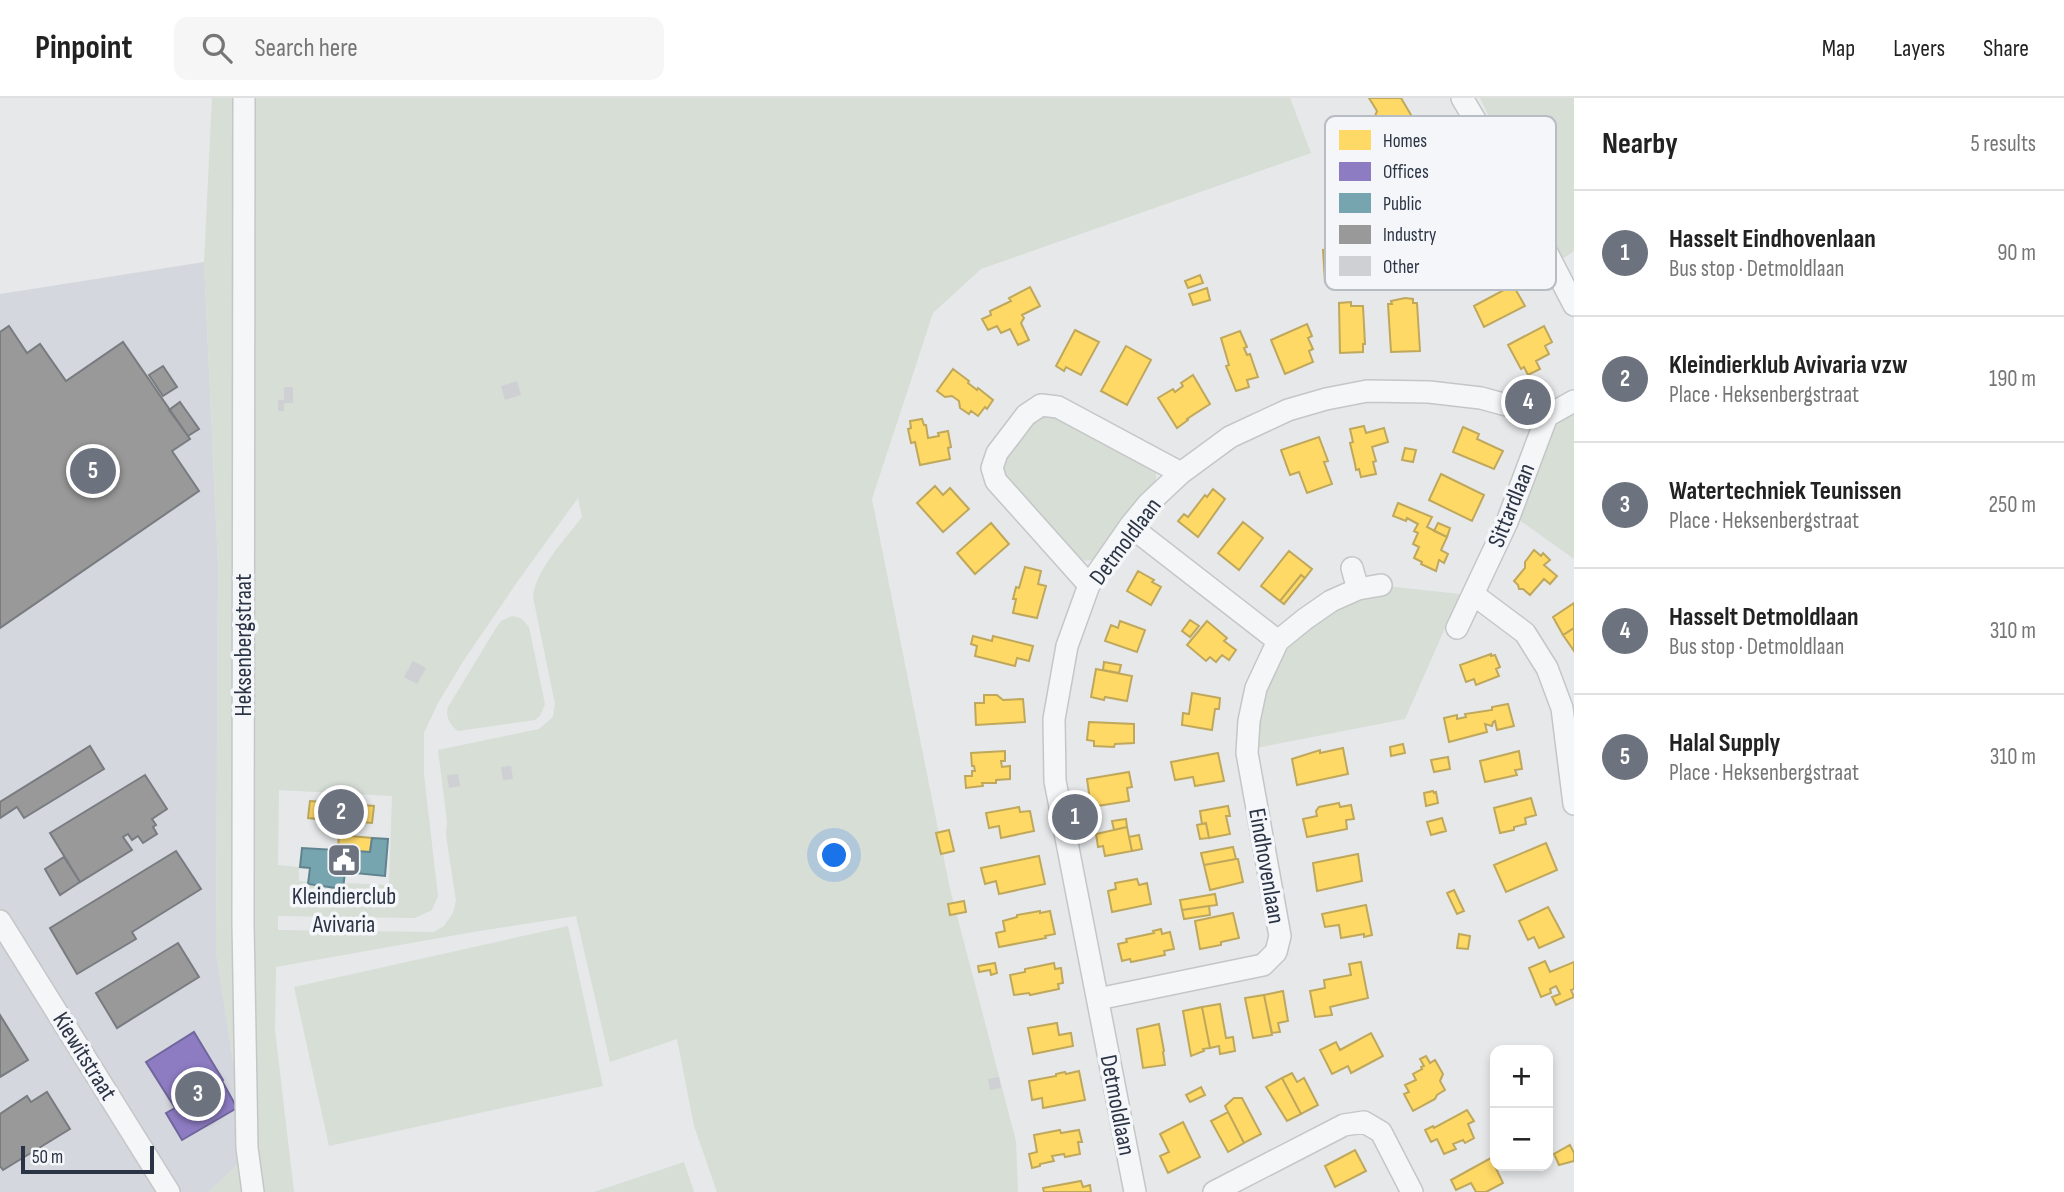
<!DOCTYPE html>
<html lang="en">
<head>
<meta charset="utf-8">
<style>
  :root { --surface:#fff; --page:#f6f6f6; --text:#222; --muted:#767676; --line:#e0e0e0; --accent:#6c737f }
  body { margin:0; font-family:"Sofia Sans Condensed",sans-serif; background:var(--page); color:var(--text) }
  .controls { position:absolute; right:21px; bottom:21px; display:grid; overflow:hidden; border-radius:14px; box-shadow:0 4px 10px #0003 }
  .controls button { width:63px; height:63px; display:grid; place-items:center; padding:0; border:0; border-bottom:2px solid var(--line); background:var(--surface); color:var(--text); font:35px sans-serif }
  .scale { position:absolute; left:21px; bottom:18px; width:133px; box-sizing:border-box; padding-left:7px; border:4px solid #2b3445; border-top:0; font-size:19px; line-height:24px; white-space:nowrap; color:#2b3445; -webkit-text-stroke:5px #f4f6f9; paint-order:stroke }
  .you { position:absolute; left:835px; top:758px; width:24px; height:24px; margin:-18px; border:5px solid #fff; border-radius:50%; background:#1a73e8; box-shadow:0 0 0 10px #1a73e833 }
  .badge { display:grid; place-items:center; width:46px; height:46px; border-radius:50%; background:var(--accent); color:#fff; font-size:23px; font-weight:700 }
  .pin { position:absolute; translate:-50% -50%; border:4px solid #fff; box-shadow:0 2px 7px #0006 }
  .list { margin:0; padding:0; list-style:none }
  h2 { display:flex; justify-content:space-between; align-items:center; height:91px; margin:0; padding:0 28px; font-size:30px }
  h2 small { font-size:23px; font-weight:400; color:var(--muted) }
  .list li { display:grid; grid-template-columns:46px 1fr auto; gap:21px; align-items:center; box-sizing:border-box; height:126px; padding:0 28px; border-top:2px solid var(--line) }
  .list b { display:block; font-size:26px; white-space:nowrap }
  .list p { margin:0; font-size:23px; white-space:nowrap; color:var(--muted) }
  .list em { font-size:23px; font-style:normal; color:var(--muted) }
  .icon { flex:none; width:38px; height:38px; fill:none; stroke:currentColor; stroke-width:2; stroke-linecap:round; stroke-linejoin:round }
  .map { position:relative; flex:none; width:1574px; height:1094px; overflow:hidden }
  header { display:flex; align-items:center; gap:42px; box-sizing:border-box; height:98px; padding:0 35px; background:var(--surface); border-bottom:2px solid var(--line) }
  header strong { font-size:33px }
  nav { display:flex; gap:38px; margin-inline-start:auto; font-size:24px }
  .search { width:490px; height:63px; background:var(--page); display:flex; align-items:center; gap:18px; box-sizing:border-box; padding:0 24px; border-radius:14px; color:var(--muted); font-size:26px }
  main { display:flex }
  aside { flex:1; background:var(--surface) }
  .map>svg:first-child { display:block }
  .built { fill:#d4d7dd }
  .green { fill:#d6ded6; fill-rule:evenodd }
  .homes { fill:#ffd966; stroke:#bfa85c; stroke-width:2 }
  .offices { fill:#8e7cc3; stroke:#70669d; stroke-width:2 }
  .public { fill:#76a5af; stroke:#60838f; stroke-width:2 }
  .industry { fill:#999; stroke:#787b80; stroke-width:2 }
  .building { fill:#ced0d3 }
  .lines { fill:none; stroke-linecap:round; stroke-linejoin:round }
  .minor-casing { stroke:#c4c6c8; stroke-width:24 }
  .minor { stroke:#f5f6f7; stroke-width:21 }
  .labels { text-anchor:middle; stroke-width:7; stroke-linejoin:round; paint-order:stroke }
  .street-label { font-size:24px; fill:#2b3445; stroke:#f4f6f9 }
  .poi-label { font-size:24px; fill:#2b3445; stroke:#f4f6f9 }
  .key { fill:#f4f6f9; stroke:#b8bcc3; stroke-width:2 }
  .key-label { font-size:19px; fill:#2b3445 }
</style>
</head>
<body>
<header>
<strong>Pinpoint</strong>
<div class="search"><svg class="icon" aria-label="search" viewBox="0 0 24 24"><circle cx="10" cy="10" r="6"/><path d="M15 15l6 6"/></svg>Search here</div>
<nav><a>Map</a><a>Layers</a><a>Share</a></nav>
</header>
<main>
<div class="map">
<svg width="1574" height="1094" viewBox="0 0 1574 1094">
  <rect width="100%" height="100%" fill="#e6e8ea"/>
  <path class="built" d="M204,164L218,466L216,854L237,988L244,1060L209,1094H0V196Z"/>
  <path class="green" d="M212,0H1290L1311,55L981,171L933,215L872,401L950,791L1016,1043L1018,1094H717L694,1028L677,941L610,964L576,818L473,834L276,869L275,932L294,1094H209L244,1060L237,988L216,854L218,466L204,164ZM578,400L582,419C566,440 535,473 533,499L555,606L553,619L539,631L438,652L447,723L446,737L456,803L453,815L444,828L434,834L278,832V818L415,820L432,812L438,798L424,677V635L438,605L464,562L520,480ZM279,692L392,698L389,787L299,783V769L278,767Z
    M1480,0H1574V153L1559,163Z
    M1574,311V461L1518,421L1556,321Z
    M1050,312L1156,372V384L1102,453L1092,462L1082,463L1003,381L999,364L1032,319Z
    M1386,488L1460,496L1405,621L1256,650C1262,598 1267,560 1313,528C1319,523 1327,516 1334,512C1350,505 1369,501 1386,495Z
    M512,518L521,520L529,529L545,606L540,618L535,622L458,633C450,627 445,619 448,609L496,530L501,523Z
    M568,828L603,988L329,1048L294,889Z
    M684,1064L694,1094H594Z"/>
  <path class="homes" d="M1369,0H1401L1417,27L1393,40L1382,22L1377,21L1375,18L1377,13Z
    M1332,151L1333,165H1341L1342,183L1325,184L1323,152Z
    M1200,177L1203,185L1188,190L1185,183Z
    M1513,187L1525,208L1484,229L1474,208Z
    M1030,189L1040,208L1022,217L1024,220L1021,225L1029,242L1018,247L1010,231L1001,235L997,228L988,232L982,221L991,217L990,213L1011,203L1009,200Z
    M1207,190L1210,202L1193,207L1189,196Z
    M1405,200L1413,201V205H1417L1420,253L1391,254L1388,206H1392L1391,203Z
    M1351,204V208H1363L1365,246H1363V254L1340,255L1339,205Z
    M1307,226L1312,238L1308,240L1313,251L1309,253L1313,264L1285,276L1271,242Z
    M1544,228L1552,244L1545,248L1549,256L1536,263L1540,271L1528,277L1524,269L1521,271L1508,247Z
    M1075,232L1099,244L1081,277L1066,269L1064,273L1056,268Z
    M1240,233L1247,249L1244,250L1247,257L1250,256L1258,279L1247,282L1249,289L1236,293L1226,268L1229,267L1221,240Z
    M1126,248L1151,262L1127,307L1101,293Z
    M953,271L969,283L968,285L977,292L978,290L993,302L987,311L985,309L978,318L971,313L969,316L960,310L959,303L952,298L945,299L937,293Z
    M1193,277L1210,306L1187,321L1188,322L1177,330L1158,300L1173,291L1175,294L1183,288L1181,285Z
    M922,321L924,327H926L928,340L939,338L938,335L948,333L951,349L948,350L950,361L920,367L915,344L911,345L908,331L911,330L910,323Z
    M1364,328L1366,335L1384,330L1388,344L1372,349L1376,363L1373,364L1376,376L1361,379L1359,371L1356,372L1355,366L1350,345L1353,344L1350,331Z
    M1463,329L1479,336L1477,341L1503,353L1494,371L1453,354Z
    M1319,339L1328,363L1324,364L1332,386L1307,395L1299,374L1290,377L1281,352Z
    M1405,350L1416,352L1413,364L1402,362Z
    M1441,376L1484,397L1472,423L1429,402Z
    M935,388L943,397L950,390L969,411L943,434L917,405Z
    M1213,391L1225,401L1198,439L1178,423L1184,416L1188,419L1205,397L1207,399Z
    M1398,405L1432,419L1427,429L1447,439L1441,452L1448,456L1444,465L1439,462L1436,473L1421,466L1422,464L1414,460L1419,449L1413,446L1418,435L1414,433L1418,426L1407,420L1406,423L1393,418Z
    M1243,424L1263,440L1239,472L1218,455Z
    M991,425L1009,446L975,476L957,455Z
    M1438,425L1450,430L1447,439L1434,433Z
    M1534,452L1541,458L1543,455L1550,462L1544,467L1557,478L1550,486L1544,481L1530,497L1523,491H1519L1518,487L1514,483L1525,470V464Z
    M1289,453L1312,471L1305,480L1301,477L1280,503L1261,488Z
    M1025,469L1041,473L1038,486L1046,488L1037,520L1013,515L1016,501H1013L1016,489L1019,490Z
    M1138,473L1154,482L1152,484L1161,489L1151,507L1127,493Z
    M1301,477L1305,480L1284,506L1280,503Z
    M1574,505V530L1563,537L1553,519Z
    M1190,522L1199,528L1190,539L1182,533Z
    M1120,523L1145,532L1137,554L1105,543L1111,527L1118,530Z
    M1207,523L1227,540L1224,543L1236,552L1229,562L1222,557L1216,564L1210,559L1206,563L1187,547Z
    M1574,530V553L1563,537Z
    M973,538L992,543L993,538L1033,548L1029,563L1017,560L1015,568L975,558L977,548L971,546Z
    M1491,556V558L1495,557L1500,569L1496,571L1499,578L1476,587L1474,581L1466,584L1460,567Z
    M1104,564L1121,567L1119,575L1103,572Z
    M1096,571L1132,578L1127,603L1105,599L1104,602L1091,599Z
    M1192,595L1220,600L1219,611H1215L1212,632L1182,627L1183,615L1189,616Z
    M984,597H997L1003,602L1023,601L1025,624L976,627L975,605H984Z
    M1508,606L1514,628L1497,632L1495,623L1493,624L1492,628L1485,626L1487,634L1449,644L1444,620L1457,617V621L1466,619L1465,616L1492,612V609Z
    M1089,624L1134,626V645L1115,646L1114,649L1094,648V643L1087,642Z
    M1403,646L1405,655L1391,658L1390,649Z
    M1343,650L1348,676L1297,687L1292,661L1320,652V655Z
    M1005,653V663H1001L1002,669L1010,668V681L996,682V685H982L983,688L966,690L965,678H972V673H975L974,668H972L971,655Z
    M1519,653L1522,671L1515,672L1517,677L1485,684L1480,663Z
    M1218,655L1224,683L1195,688L1193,679L1175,682L1171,664Z
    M1448,659L1450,671L1434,674L1431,662Z
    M1129,674L1132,689L1127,690L1129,703L1091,709L1087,681Z
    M1433,693L1434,695L1436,694L1438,705L1426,708L1424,695Z
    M1531,700L1536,717L1525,720L1526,726L1514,729V732L1500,735L1494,710Z
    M310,703L374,708L372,725L349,723V728L338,727V723L308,720Z
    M1339,705L1340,709L1351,707L1354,721L1346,722L1347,731L1307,739L1303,721L1317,718L1316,713L1319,709Z
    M1228,708L1230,718H1226L1230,736L1209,740L1206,725L1202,726L1200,713Z
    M1019,709L1020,714L1030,713L1034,733L1001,740L999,728L989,730L986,715Z
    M1442,720L1446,733L1431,737L1427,724Z
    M1126,721L1127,729L1114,732L1112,723Z
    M1206,725L1209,740L1200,741L1197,727Z
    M1127,729L1132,753L1105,758L1103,748L1098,749L1096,736Z
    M949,732L954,753L941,756L936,735Z
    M339,737L372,740L370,754L338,752Z
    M1139,737L1142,751L1132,753L1129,739Z
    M1546,745L1557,772L1506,794L1494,767Z
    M1233,749L1236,761L1204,767L1201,755Z
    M1358,756L1362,783L1317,793L1313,765Z
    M1039,758L1045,786L999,796L996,783L985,786L981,770Z
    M1236,761H1238L1243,784L1210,792L1204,767Z
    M1137,781L1139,787L1147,785L1151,806L1112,814L1108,793L1116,791L1115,785Z
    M1454,792L1464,813L1457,816L1447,795Z
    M1215,796L1217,807L1182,812L1180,802Z
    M964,803L966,814L950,817L948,806Z
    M1366,807L1372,837L1364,839V836L1341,840L1339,827L1325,829L1322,816Z
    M1209,808L1210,817L1184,821L1182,812Z
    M1548,809L1564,839L1539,850L1534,839L1528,842L1519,823Z
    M1040,813V815L1050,813L1055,836L1045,838L1046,840L999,849L996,835L1005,833L1003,823L1017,819V817Z
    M1233,815L1239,840L1221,844V847L1200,851L1195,823Z
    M1161,831L1162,836L1170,834L1174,851L1164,853L1165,857L1131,864L1130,861L1122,863L1118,846L1127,844L1126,841L1154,835L1153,833Z
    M1459,836L1470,838L1468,851L1457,850Z
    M1545,863L1550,874L1574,864V891L1571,892L1574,899L1556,907L1552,899L1560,896L1556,888L1550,891L1551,895L1541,899L1529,870Z
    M1361,864L1368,900L1330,909L1332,917L1315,919L1310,893L1325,890L1324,882L1351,877L1349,866Z
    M995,865L997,875L991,877L990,872L979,874L978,868Z
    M1054,865L1055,871L1061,870L1063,885L1058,886L1059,891L1030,897L1029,895L1014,897L1010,877L1025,874V871Z
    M1283,893L1288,923L1278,925L1280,934L1272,935L1264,897Z
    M1264,897L1272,937L1253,940L1245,900Z
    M1220,906L1226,940L1233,939L1235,953L1220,956L1219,948L1210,950L1202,909Z
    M1202,909L1210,950L1203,951L1204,953L1191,958L1183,913Z
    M1057,925L1059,937L1071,935L1073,948L1033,956L1028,930Z
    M1159,926L1164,953L1163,954L1165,967L1143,970L1137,931Z
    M1371,935L1383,958L1351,975L1348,968L1332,976L1320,952L1336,944L1340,952Z
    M1426,958L1430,965L1435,962L1443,976L1440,983L1445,992L1437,997L1435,1001L1413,1013L1404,996L1409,994L1405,987L1416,982L1413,976L1422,971L1421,969L1424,968L1420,961Z
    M1079,973L1085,1002L1043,1010L1042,1000L1032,1002L1029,983L1056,978V976L1065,974L1066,976Z
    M1292,975L1297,984L1304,980L1318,1007L1301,1016L1282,980Z
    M1282,980L1301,1016L1287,1023L1266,989Z
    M1201,989L1205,997L1190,1004L1186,997Z
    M1234,1000H1242L1261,1036L1244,1045L1225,1008Z
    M1467,1012L1474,1023L1468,1026L1474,1040L1465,1045L1463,1042L1453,1046L1456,1051L1444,1056L1437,1041L1431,1044L1425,1032L1433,1028L1434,1030Z
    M1228,1014L1244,1045L1228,1054L1211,1023Z
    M1183,1024L1200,1059L1168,1075L1160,1058L1169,1054L1160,1036Z
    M1060,1032L1061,1035L1079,1032L1082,1044H1078L1080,1056L1065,1059L1064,1056L1052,1058L1054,1063L1040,1066V1068L1032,1070L1029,1056L1037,1054L1034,1037Z
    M1570,1047L1574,1055V1063L1559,1067L1554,1056Z
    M1355,1052L1366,1073L1335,1089L1325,1068Z
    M1491,1060L1503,1085L1486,1094H1476L1471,1085L1456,1092L1451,1082Z
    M1081,1083L1083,1089L1090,1087L1091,1094H1044L1043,1090Z"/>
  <path class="offices" d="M194,934L223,982L222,983L237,1010L182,1042L166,1015L175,1010L146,964Z"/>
  <path class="public" d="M372,740L388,741L385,778L345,774L343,791L308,786L310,770L300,769L302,750L370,754Z"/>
  <path class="industry" d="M9,228L27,255L40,246L66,283L123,244L190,341L172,353L199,393L0,530V234Z
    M163,268L177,289L163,298L149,277Z
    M180,304L199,331L188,338L169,312Z
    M90,648L104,671L24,720L17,709L0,720V704Z
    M145,677L167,711L152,721L156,727L153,729L157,736L143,745L138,738L132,742L128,736L123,739L132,752L80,784L50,735Z
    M176,753L201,791L132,834L136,841L77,876L50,830Z
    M64,759L80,784L60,797L45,771Z
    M178,845L199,879L117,930L96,895Z
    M0,917L28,962L0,979Z
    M47,994L70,1031L3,1072L0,1068V1016L27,998L31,1004Z"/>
  <path class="building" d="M517,283L521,297L505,302L501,288Z
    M284,289H293V305H284V313H278V302H284Z
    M413,563L426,570L417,586L404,579Z
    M511,668L513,681L503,682L501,669Z
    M458,676L460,688L449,690L447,677Z
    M999,979L1001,990L990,992L988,981Z"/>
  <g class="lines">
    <g class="minor-casing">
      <path id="minor" d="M244,0L243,825L247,1050L253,1094
        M1462,0L1499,62L1574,207
        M1130,428L1278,543
        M1352,470L1358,491
        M1089,487L996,383L992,370L997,355L1026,317L1041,307L1058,309L1181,375
        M1473,496L1525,535L1547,570L1562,610L1574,706
        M1457,530L1507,424L1547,318
        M0,823L169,1094
        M1098,901L1263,867L1276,854L1280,838L1247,655L1249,623L1256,590L1278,543L1305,521L1331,503L1358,491L1381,487
        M1135,1094L1055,683L1054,621L1067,548L1089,487L1130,428L1148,406L1181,375L1230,339L1288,312L1326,301L1367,293L1429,294L1481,300L1547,318L1574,303
        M1214,1094L1344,1027L1364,1024L1381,1034L1412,1094"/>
    </g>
    <use href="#minor" class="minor"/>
  </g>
  <defs>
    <g id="civic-square" transform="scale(1.75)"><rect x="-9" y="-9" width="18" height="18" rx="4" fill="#6c737f" stroke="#f4f6f9"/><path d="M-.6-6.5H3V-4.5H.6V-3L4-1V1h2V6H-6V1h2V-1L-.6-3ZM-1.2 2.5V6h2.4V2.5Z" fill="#fff"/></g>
  </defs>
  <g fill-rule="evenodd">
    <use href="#civic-square" x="344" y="762"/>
  </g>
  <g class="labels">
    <g class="street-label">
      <text transform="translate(1511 407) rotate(-68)" y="8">Sittardlaan</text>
      <text transform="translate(1125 443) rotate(-53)" y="8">Detmoldlaan</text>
      <text transform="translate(243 547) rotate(-90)" y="8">Heksenbergstraat</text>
      <text transform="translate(1267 768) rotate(80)" y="8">Eindhovenlaan</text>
      <text transform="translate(85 958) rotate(58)" y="8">Kiewitstraat</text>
      <text transform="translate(1118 1007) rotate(79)" y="8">Detmoldlaan</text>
    </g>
    <g class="poi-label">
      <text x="344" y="806">Kleindierclub<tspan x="344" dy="28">Avivaria</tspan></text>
    </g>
  </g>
  <rect x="1325" y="18" width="231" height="174" rx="10" class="key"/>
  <rect x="1339" y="32" width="32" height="20" fill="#ffd966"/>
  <rect x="1339" y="64" width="32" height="19" fill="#8e7cc3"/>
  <rect x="1339" y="95" width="32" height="20" fill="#76a5af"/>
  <rect x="1339" y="127" width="32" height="19" fill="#999"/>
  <rect x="1339" y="158" width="32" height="20" fill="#ced0d3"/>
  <g class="key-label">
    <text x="1383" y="49">Homes</text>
    <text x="1383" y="80">Offices</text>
    <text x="1383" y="112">Public</text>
    <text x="1383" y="143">Industry</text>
    <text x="1383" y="175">Other</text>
  </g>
</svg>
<div class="controls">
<button>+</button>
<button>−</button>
</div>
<div class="scale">50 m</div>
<div class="you"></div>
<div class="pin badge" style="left:1075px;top:719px">1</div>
<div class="pin badge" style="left:341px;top:714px">2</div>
<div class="pin badge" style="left:198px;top:996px">3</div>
<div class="pin badge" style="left:1528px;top:304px">4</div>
<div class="pin badge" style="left:93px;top:373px">5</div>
</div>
<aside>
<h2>Nearby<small>5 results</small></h2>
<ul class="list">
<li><span class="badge">1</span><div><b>Hasselt Eindhovenlaan</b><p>Bus stop · Detmoldlaan</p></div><em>90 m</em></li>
<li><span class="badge">2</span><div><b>Kleindierklub Avivaria vzw</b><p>Place · Heksenbergstraat</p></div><em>190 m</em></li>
<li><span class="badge">3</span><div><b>Watertechniek Teunissen</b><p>Place · Heksenbergstraat</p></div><em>250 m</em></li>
<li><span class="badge">4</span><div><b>Hasselt Detmoldlaan</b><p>Bus stop · Detmoldlaan</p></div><em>310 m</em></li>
<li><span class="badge">5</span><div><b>Halal Supply</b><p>Place · Heksenbergstraat</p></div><em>310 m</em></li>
</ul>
</aside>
</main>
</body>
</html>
